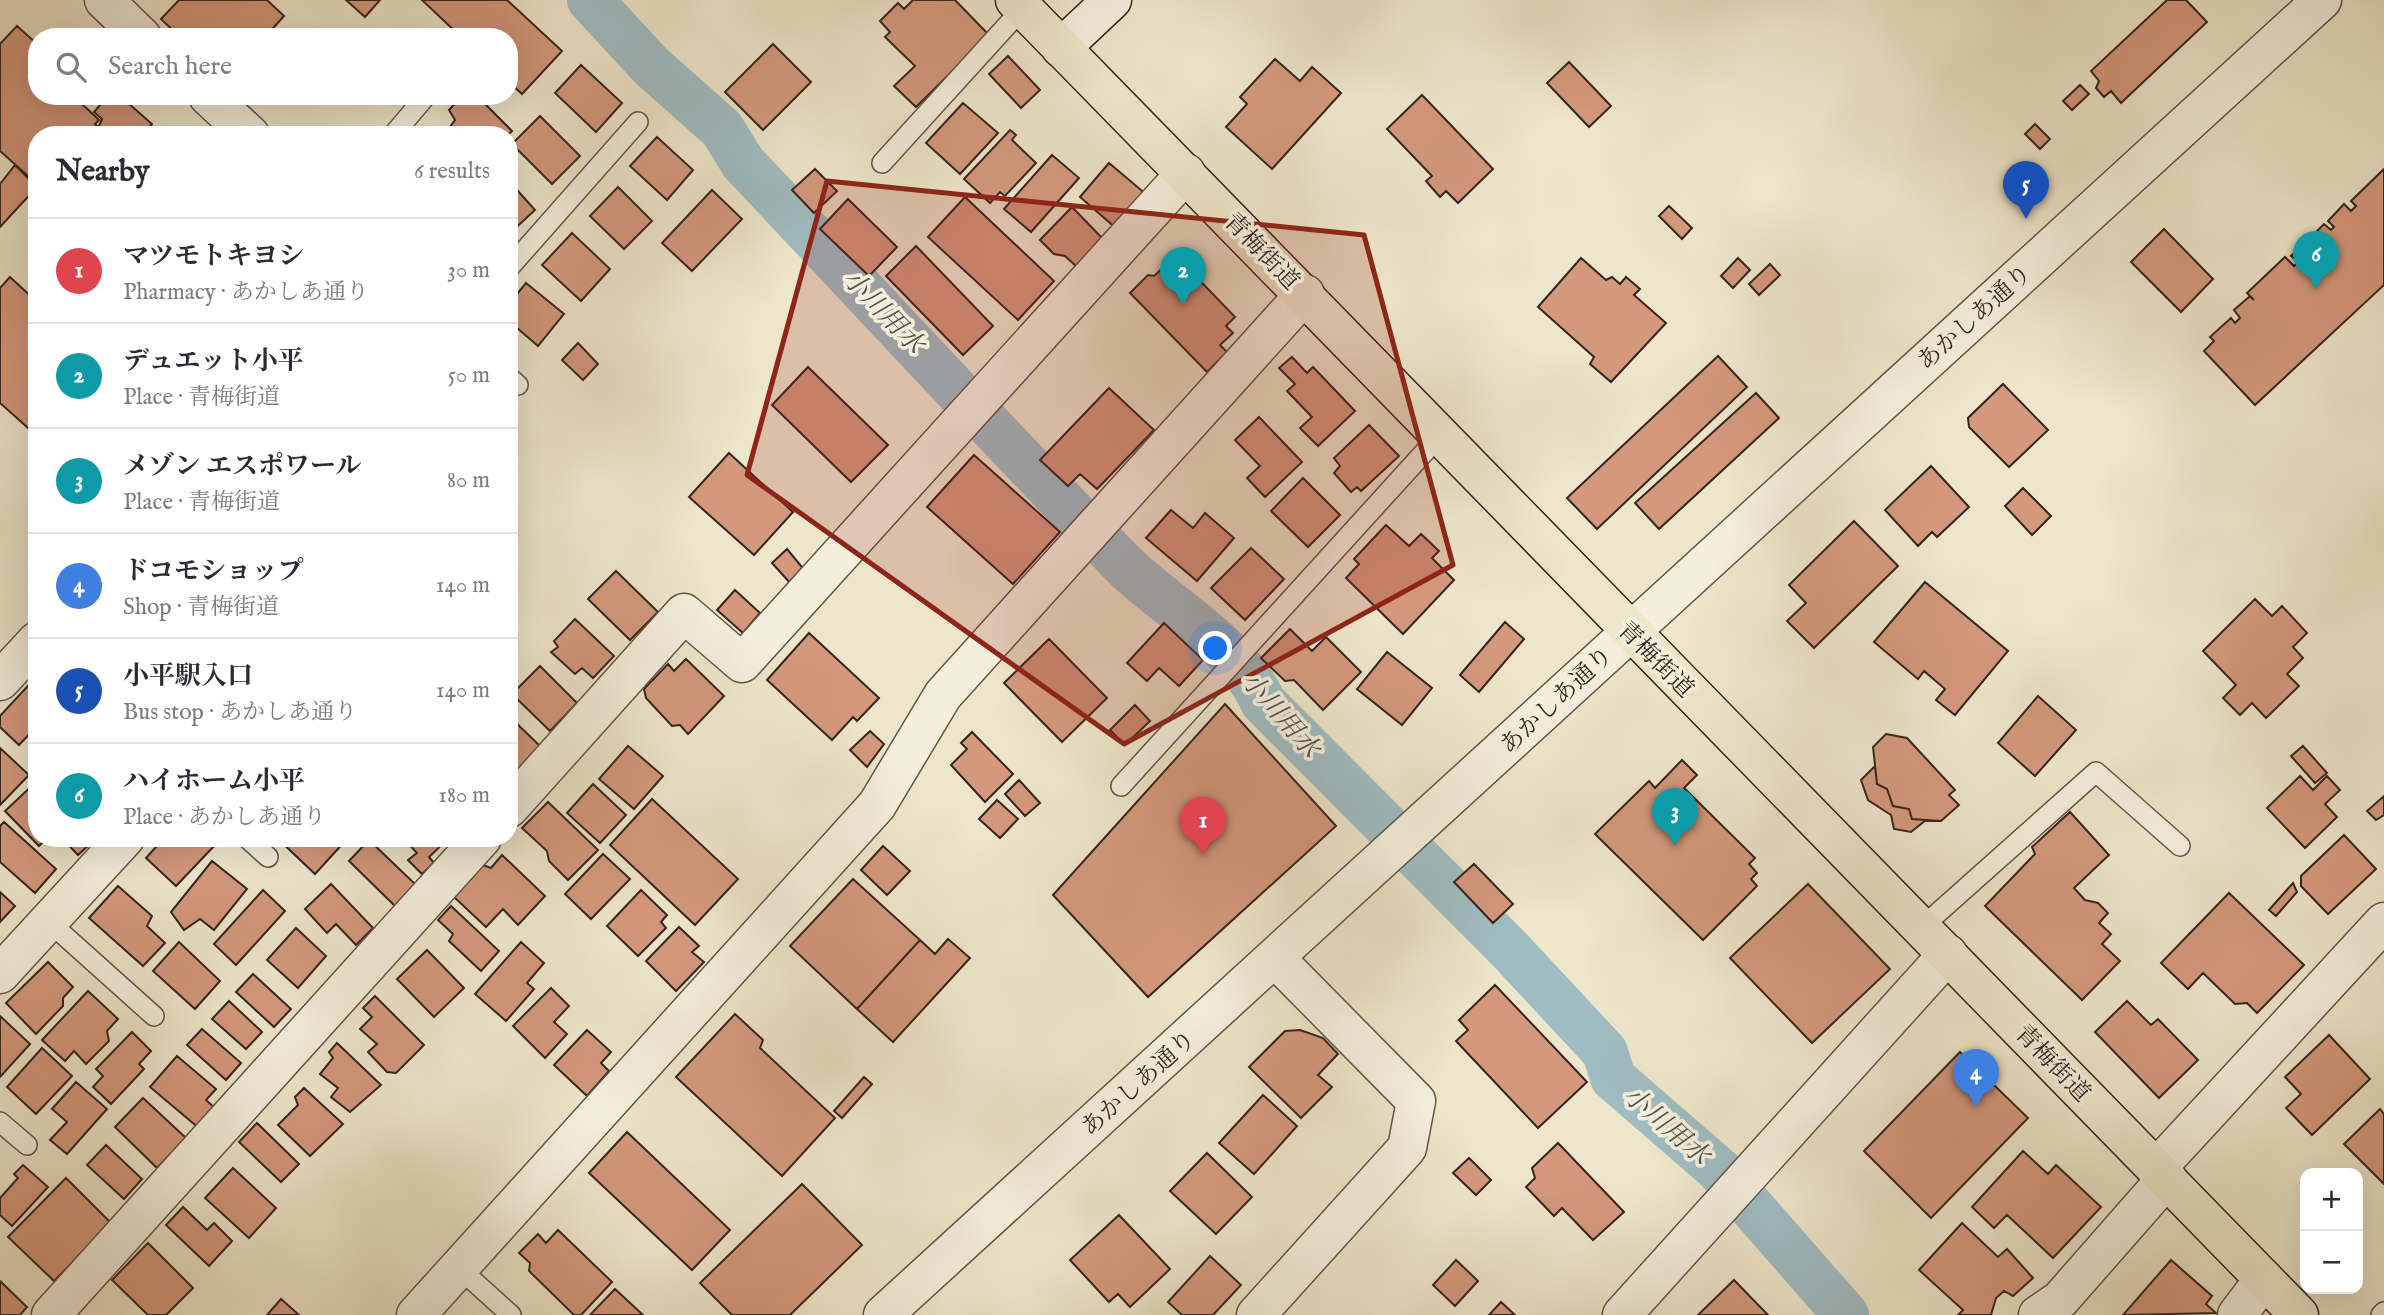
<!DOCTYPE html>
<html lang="en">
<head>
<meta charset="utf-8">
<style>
  :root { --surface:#fff; --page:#f7f7f7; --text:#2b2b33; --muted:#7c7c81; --line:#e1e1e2; --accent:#0b8043 }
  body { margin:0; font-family:"IM FELL English","Noto Serif JP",serif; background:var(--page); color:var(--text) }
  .controls { position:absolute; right:21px; bottom:21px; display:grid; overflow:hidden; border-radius:14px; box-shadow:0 7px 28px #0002 }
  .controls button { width:63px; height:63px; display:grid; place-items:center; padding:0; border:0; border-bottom:2px solid var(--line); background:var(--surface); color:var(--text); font:35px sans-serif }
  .you { position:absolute; left:1216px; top:649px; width:24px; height:24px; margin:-18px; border:5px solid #fff; border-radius:50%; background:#1a73e8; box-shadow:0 0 0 10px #1a73e833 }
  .badge { display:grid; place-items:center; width:46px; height:46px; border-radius:50%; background:var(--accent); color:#fff; font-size:23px; font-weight:700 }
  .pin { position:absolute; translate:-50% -58px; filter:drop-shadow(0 2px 4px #0008) }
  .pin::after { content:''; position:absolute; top:37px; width:24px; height:21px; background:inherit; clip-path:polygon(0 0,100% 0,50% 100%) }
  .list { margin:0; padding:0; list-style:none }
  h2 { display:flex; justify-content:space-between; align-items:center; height:91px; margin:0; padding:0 28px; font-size:30px }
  h2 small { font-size:23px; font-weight:400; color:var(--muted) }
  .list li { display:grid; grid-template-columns:46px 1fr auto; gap:21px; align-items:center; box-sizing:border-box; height:105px; padding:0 28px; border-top:2px solid var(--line) }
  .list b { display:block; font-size:26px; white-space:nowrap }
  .list p { margin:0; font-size:23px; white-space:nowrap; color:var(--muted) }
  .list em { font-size:23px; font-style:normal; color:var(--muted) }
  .icon { flex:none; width:38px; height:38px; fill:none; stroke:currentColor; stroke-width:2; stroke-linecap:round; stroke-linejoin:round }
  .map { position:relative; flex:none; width:2384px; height:1315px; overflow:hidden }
  .search { position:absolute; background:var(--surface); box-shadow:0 7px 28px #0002; left:28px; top:28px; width:490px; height:77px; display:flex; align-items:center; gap:18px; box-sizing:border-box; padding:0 24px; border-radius:28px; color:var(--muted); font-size:26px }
  .panel { position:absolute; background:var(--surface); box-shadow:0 7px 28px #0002; left:28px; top:126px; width:490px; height:721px; border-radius:28px }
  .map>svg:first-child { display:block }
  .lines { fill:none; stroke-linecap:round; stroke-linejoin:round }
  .canal { stroke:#9fbcc2; stroke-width:46 }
  .building { fill:#d4987c; stroke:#35251e; stroke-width:2 }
  .service-casing { stroke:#635549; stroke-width:22 }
  .minor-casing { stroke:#635549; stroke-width:41 }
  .tertiary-casing { stroke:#635549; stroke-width:41 }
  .secondary-casing { stroke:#35251e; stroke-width:41 }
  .primary-casing { stroke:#35251e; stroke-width:41 }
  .service { stroke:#f4efdd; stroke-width:19 }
  .minor { stroke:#f4efdd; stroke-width:38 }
  .tertiary { stroke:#f4efdd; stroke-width:38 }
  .secondary { stroke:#f4efdd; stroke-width:38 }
  .primary { stroke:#eee6ca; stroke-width:38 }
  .marked { fill:#8f2418; fill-opacity:0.2; stroke:#8f2418; stroke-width:5; stroke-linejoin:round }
  .labels { text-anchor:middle; stroke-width:7; stroke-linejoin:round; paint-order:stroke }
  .street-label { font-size:24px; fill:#35251e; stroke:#f4efdd }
  .water-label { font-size:26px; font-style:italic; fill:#55524f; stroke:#f4efdd }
</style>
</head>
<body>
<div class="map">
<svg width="2384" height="1315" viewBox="0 0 2384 1315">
  <rect width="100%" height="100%" fill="#eee6ca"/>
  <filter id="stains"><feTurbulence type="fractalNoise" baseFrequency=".00286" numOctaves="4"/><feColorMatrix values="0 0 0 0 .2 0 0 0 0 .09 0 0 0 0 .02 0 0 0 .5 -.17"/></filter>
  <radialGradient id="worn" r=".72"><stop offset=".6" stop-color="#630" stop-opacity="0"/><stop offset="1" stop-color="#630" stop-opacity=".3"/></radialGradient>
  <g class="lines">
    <path class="canal" d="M590,0L651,66L722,129L743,163C870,297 995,434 1125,566C1168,608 1239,646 1263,702L1509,949L1605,1052L1613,1078L1719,1170L1846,1315"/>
  </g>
  <path class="building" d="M179,0H267L284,16L265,37H180L161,19Z
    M346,0H380L365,17Z
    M422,0H507L562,51L522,94L509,82V37H461Z
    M913,0H955L989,35L916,107L894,86L915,66L885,37L890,32L880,21L898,3L904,9Z
    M2167,0H2186L2207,22L2121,103L2111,91L2104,97L2096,88L2099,81L2091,71Z
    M17,26L37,44V96H85L80,102L99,120L95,124L106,135H37V184L0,151V44Z
    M773,44L811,82L763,130L725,92Z
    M1008,56L1040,90L1021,108L989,74Z
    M1275,59L1300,81L1312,67L1341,93L1272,169L1226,127L1247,104L1240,97Z
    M1569,62L1611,106L1589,127L1547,83Z
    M581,65L622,103L596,132L555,93Z
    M2080,85L2089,94L2072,110L2063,101Z
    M1422,95L1493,169L1458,203L1446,191L1440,197L1426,181L1432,176L1387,129Z
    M108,96H120L152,124L143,135H110L99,126L102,119L94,112Z
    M462,96H477L512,131L508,135H444L455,120L449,110Z
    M963,103L998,133L960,174L926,143Z
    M540,116L580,156L552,184L512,144Z
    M2035,124L2050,139L2040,149L2025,134Z
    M1010,130L1016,135L1012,140L1036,163L1005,196L1000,192L990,203L964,179Z
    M657,137L693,170L667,200L630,166Z
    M1052,155L1079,178L1031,232L1004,209Z
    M1109,163L1147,195L1117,229L1080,197Z
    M15,165L37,187L0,227V184Z
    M815,169L837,191L814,213L792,190Z
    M2384,169V285L2255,405L2204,351L2214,341L2210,337L2231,318L2235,323L2240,318L2234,310L2250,296L2254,300L2247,293L2285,257L2294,266L2298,262L2291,256L2302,245L2309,252L2318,243L2312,236L2324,224L2331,230L2334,227L2328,221L2344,204L2351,211L2356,206L2351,201Z
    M509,181L535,210L509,234Z
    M618,187L652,221L624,249L590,216Z
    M712,190L742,219L692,271L662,243Z
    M965,197L1054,281L1018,320L928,237Z
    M848,199L897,247L869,276L820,229Z
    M1669,206L1692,228L1682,239L1659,216Z
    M1072,207L1103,239L1076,266L1065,256L1054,254L1040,240Z
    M2164,229L2213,279L2181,312L2131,262Z
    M572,233L610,269L581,301L542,265Z
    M916,246L993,326L963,355L886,276Z
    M1581,258L1606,280L1612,277L1620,284L1626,277L1640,289L1634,295L1666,323L1611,382L1590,364L1594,357L1538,307Z
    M1738,258L1750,270L1733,288L1721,276Z
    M1181,261L1235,317L1226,326L1233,333L1220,345L1227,352L1207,372L1130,293L1148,275L1154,276L1167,264L1172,270Z
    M1770,264L1780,275L1759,295L1749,284Z
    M10,277L37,302V436L0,403V288Z
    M526,283L564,314L538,346L509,321V304Z
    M578,343L598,364L583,380L562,360Z
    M1718,356L1747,387L1597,529L1567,498Z
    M1292,357L1307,373L1313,367L1355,411L1318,446L1300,428L1312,417L1287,391L1295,384L1279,368Z
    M808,367L888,445L851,482L772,405Z
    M2003,384L2048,430L2009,467L1969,427L1968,418Z
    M1109,388L1154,430L1097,489L1080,474L1068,486L1040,460Z
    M1756,393L1779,418L1659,529L1635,503Z
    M1259,417L1302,462L1265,497L1247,478L1260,466L1235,440Z
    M1369,425L1399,456L1361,491L1357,487L1351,492L1334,473L1340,466L1334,458Z
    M729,453L793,512L754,555L689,497Z
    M974,455L1060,532L1013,584L927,507Z
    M1931,466L1969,507L1937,537L1932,532L1918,546L1885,510Z
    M1303,478L1340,515L1308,547L1271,511Z
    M2023,488L2051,516L2032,535L2005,506Z
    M1171,510L1193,528L1205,513L1234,538L1197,581L1146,538Z
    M1854,521L1898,566L1814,648L1787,621L1806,603L1789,585Z
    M1386,525L1409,546L1421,534L1439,551L1432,558L1454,580L1403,634L1346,578L1359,564L1354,559Z
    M1251,548L1284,579L1245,620L1211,588Z
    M787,549L806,572L792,585L772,563Z
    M616,571L658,612L630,640L588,599Z
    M1925,582L2008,651L1955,715L1936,700L1945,689L1924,671L1918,679L1874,642Z
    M735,590L760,613L743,633L717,610Z
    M2255,599L2272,616L2282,606L2307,633L2293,647L2303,658L2287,674L2299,686L2266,718L2252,703L2240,715L2223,698L2236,685L2203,651Z
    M575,619L614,656L593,678L582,668L575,674L551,652L558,647L554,641Z
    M1505,622L1524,639L1479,692L1460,675Z
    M1164,623L1203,660L1179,686L1159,668L1147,681L1127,663Z
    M1290,629L1312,651L1326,637L1361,672L1323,710L1294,680L1285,681L1261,658Z
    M809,633L879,698L857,721L853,717L832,740L767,680Z
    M1049,639L1107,698L1062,742L1004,683Z
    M1387,652L1432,688L1402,725L1357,689Z
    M686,659L724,696L688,734L680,725L672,726L646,698L644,689L668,664L674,671Z
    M540,666L577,703L550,731L512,694Z
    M37,676V726L19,745L0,727V716Z
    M2038,696L2076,730L2035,776L1998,743Z
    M1225,704L1336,826L1148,997L1053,895Z
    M1135,705L1150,721L1125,745L1110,730Z
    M509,716L542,748L509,779Z
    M870,731L884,744L867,767L850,750Z
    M972,732L1013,774L985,802L951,765L967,749L961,743Z
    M1886,734L1907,738L1955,790L1949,795L1959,805L1941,821L1912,819L1909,809L1893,806L1887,789L1877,784L1873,747Z
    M628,746L663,776L634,809L599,779Z
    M2303,746L2327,773L2315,783L2291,756Z
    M0,748L29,775L0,805Z
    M1682,760L1697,775L1684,788L1755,858L1749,864L1757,873L1751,879L1757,886L1703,940L1595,834L1649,781L1655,788Z
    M1875,766L1877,784L1887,789L1893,806L1909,809L1912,819L1926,820L1911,832L1894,829L1891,815L1868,800L1861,780Z
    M2300,776L2313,790L2327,776L2340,790L2325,804L2337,817L2305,848L2267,808Z
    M1019,780L1040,803L1025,816L1005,794Z
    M37,781V838H47L39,846L5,811Z
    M593,784L626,815L600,843L567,813Z
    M2384,796V815L2376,820L2367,811Z
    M652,799L738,879L695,925L610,845Z
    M997,800L1018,819L1000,838L979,819Z
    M548,802L598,850L568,880L549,861L547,851L522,828Z
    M2070,812L2109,855L2074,888L2085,900L2098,903L2108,913L2099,923L2111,934L2102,944L2120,961L2082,1000L1985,906L2035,854L2032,847Z
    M4,822L56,869L35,893L0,862V826Z
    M2344,835L2376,869L2328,914L2301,886V876Z
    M62,838H89L92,842L78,855Z
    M164,838H212L217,843L176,886L146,858Z
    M277,838H347V839L315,874Z
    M403,838H449L429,857L434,863L422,874L408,860L417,853Z
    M369,840L416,885L395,906L349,861Z
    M883,846L910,871L887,895L861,870Z
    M603,854L630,879L591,919L565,894Z
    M502,855L545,896L518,925L503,909L486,927L454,897L483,865L491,868Z
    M212,861L247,889L214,930L200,919L184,930L171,912Z
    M1474,864L1513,904L1493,923L1454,882Z
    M853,879L920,940L857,1009L790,946Z
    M2293,883L2297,892L2276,916L2269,910Z
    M331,884L373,928L356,945L336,924L327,933L305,909Z
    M1808,884L1890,969L1812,1043L1730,958Z
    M118,886L152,916L147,926L165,943L143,966L89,918Z
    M263,890L285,911L236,965L214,944Z
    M641,890L667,915L661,922L666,928L638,956L607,926Z
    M0,892L15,906L0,922Z
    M2229,893L2304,965L2257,1013L2247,1003L2235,1004L2203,973L2188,989L2161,963Z
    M451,906L499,951L481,971L449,941L453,934L438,920Z
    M679,927L699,946L692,952L704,962L676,991L646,961Z
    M296,928L326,956L298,988L267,960Z
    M948,939L970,958L893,1042L857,1009L920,940L935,954Z
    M179,942L220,981L195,1009L153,971Z
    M521,942L544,963L527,983L534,989L506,1021L475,994Z
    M427,950L464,988L434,1017L397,979Z
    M48,962L73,987L63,998V1006L36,1034L6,1003Z
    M253,974L291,1009L274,1027L236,992Z
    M1495,985L1587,1082L1538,1128L1456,1041L1468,1030L1459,1020Z
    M551,988L569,1006L554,1022L567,1034L545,1058L513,1026Z
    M88,991L118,1019L107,1031L109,1041L86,1064L74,1051L65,1061L42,1040Z
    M375,996L424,1045L396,1073L387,1072L368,1052L377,1044L360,1029L372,1017L363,1008Z
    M229,1001L262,1032L246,1049L212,1019Z
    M2127,1001L2151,1025L2158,1019L2198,1060L2159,1098L2095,1032Z
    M735,1014L763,1040L760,1048L835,1118L782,1176L676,1077Z
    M0,1016L30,1044L0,1077Z
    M202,1029L241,1063L226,1080L187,1045Z
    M587,1030L611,1052L601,1063L609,1071L587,1096L554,1065Z
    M1300,1030L1323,1038L1338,1054L1318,1075L1332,1087L1301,1118L1249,1067L1285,1031Z
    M132,1032L151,1051L139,1064L144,1069L111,1104L93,1087L103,1076L96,1069Z
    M2329,1035L2370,1079L2312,1135L2286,1108L2301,1094L2285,1077Z
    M337,1043L381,1085L350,1112L331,1097L338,1088L320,1074L333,1058L329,1052Z
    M42,1048L72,1076L36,1114L7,1087Z
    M1960,1052L2028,1118L1931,1218L1864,1151Z
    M177,1056L216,1089L206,1100L217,1110L200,1129L150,1087Z
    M864,1077L872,1084L842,1118L834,1111Z
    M76,1082L107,1109L67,1154L50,1140L67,1122L52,1109Z
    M304,1088L343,1124L310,1156L278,1125L298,1105L295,1097Z
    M1263,1095L1297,1126L1254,1174L1219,1143Z
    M143,1098L186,1138L157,1168L115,1127Z
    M2380,1109L2384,1114V1184L2344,1144Z
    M257,1123L299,1164L281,1182L239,1142Z
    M627,1132L730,1230L692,1270L589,1173Z
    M1558,1143L1624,1212L1593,1240L1562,1208L1554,1216L1526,1187L1535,1178L1532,1168Z
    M106,1145L142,1179L124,1199L87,1165Z
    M2023,1151L2048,1174L2056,1165L2101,1207L2053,1258L2007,1215L1994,1228L1972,1207Z
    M1207,1153L1252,1197L1216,1234L1170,1191Z
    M1469,1158L1491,1180L1476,1195L1453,1173Z
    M23,1165L48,1187L12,1226L0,1215V1198L18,1178L14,1174Z
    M233,1168L276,1208L249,1238L205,1198Z
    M66,1178L111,1223L54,1281L8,1237Z
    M802,1184L862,1245L790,1315H732L700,1283Z
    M183,1207L207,1230L214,1223L232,1241L209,1266L166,1225Z
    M1119,1215L1170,1269L1130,1307L1118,1294L1109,1302L1070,1260Z
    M1962,1223L1998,1257L2007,1249L2033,1278L2013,1296L2004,1291L1996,1298L1991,1315H1958L1963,1310L1919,1270Z
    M558,1230L612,1282L581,1315H574L529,1271L530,1263L519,1253L538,1234L546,1243Z
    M148,1243L193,1288L166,1315H148L112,1280Z
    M1210,1256L1241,1285L1213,1315H1182L1168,1302Z
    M1456,1260L1478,1281L1455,1306L1433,1285Z
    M2171,1260L2212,1296L2206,1304L2216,1313L2123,1315Z
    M1734,1280L1768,1315H1698Z
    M0,1281L27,1307L20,1315H0Z
    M615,1289L643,1315H590Z
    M281,1299L299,1315H267Z
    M1501,1302L1515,1315H1489Z"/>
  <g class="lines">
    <g class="service-casing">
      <path id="service" d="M393,135L426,96
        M882,163L1023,8
        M509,268L638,122
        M509,377L518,385
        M1121,786L1440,435
        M247,838L268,857
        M48,921L154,1016
        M1922,927L2096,772L2180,846
        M0,1122L27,1145
        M459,1268L511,1315
        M2381,1315L2384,1312"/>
    </g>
    <g class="minor-casing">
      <path id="minor" d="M104,0L142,37
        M208,96L250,135
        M0,681L37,641
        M509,808L684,613L742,663L1186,173
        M0,974L125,838
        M2156,1169L2384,922
        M51,1315L482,838
        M416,1315L877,805L943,695L1305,294
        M1256,1315L1407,1148L1416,1101L1275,958
        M1622,1315L1948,954
        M2038,1315L2060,1300L2167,1178
        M2237,1315L2264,1279"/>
    </g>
    <g class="tertiary-casing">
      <path id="tertiary" d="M883,1315L2322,0"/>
    </g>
    <g class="secondary-casing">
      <path id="secondary" d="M1061,48L1112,0"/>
    </g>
    <g class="primary-casing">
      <path id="primary" d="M1015,0L2299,1315"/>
    </g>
    <use href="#service" class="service"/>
    <use href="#minor" class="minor"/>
    <use href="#tertiary" class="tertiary"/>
    <use href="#secondary" class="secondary"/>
    <use href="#primary" class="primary"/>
  </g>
  <path class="marked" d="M827,181L1364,235L1453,565L1124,744L747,475Z"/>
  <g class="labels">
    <g class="street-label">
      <text transform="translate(1262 251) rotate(46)" y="8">青梅街道</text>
      <text transform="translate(1974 317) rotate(-42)" y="8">あかしあ通り</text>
      <text transform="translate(1656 659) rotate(45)" y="8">青梅街道</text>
      <text transform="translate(1556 700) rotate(-43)" y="8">あかしあ通り</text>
      <text transform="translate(2053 1063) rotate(46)" y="8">青梅街道</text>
      <text transform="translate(1138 1083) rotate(-42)" y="8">あかしあ通り</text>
    </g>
    <g class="water-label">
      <text transform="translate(884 311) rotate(46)" y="9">小川用水</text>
      <text transform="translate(1281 714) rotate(49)" y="9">小川用水</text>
      <text transform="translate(1667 1125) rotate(41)" y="9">小川用水</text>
    </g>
  </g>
  <rect width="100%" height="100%" filter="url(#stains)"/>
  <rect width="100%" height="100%" fill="url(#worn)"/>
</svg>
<div class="controls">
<button>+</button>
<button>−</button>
</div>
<div class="you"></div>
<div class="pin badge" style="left:1203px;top:855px;background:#e0444e">1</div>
<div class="pin badge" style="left:1183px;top:305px;background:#0f9aa8">2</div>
<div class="pin badge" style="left:1675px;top:846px;background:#0f9aa8">3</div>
<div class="pin badge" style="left:1976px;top:1107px;background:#3f7fe0">4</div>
<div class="pin badge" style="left:2026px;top:219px;background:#1a4fb4">5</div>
<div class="pin badge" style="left:2316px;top:289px;background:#0f9aa8">6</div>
<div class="search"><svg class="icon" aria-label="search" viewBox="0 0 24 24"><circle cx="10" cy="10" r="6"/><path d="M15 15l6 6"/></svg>Search here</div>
<section class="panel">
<h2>Nearby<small>6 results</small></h2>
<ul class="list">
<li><span class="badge" style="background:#e0444e">1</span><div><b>マツモトキヨシ</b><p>Pharmacy · あかしあ通り</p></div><em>30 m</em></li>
<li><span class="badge" style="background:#0f9aa8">2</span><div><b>デュエット小平</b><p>Place · 青梅街道</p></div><em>50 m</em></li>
<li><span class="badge" style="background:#0f9aa8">3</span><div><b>メゾン エスポワール</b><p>Place · 青梅街道</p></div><em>80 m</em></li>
<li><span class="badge" style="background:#3f7fe0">4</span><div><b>ドコモショップ</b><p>Shop · 青梅街道</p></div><em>140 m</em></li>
<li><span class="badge" style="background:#1a4fb4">5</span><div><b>小平駅入口</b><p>Bus stop · あかしあ通り</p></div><em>140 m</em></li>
<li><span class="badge" style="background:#0f9aa8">6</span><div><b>ハイホーム小平</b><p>Place · あかしあ通り</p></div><em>180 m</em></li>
</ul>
</section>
</div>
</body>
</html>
